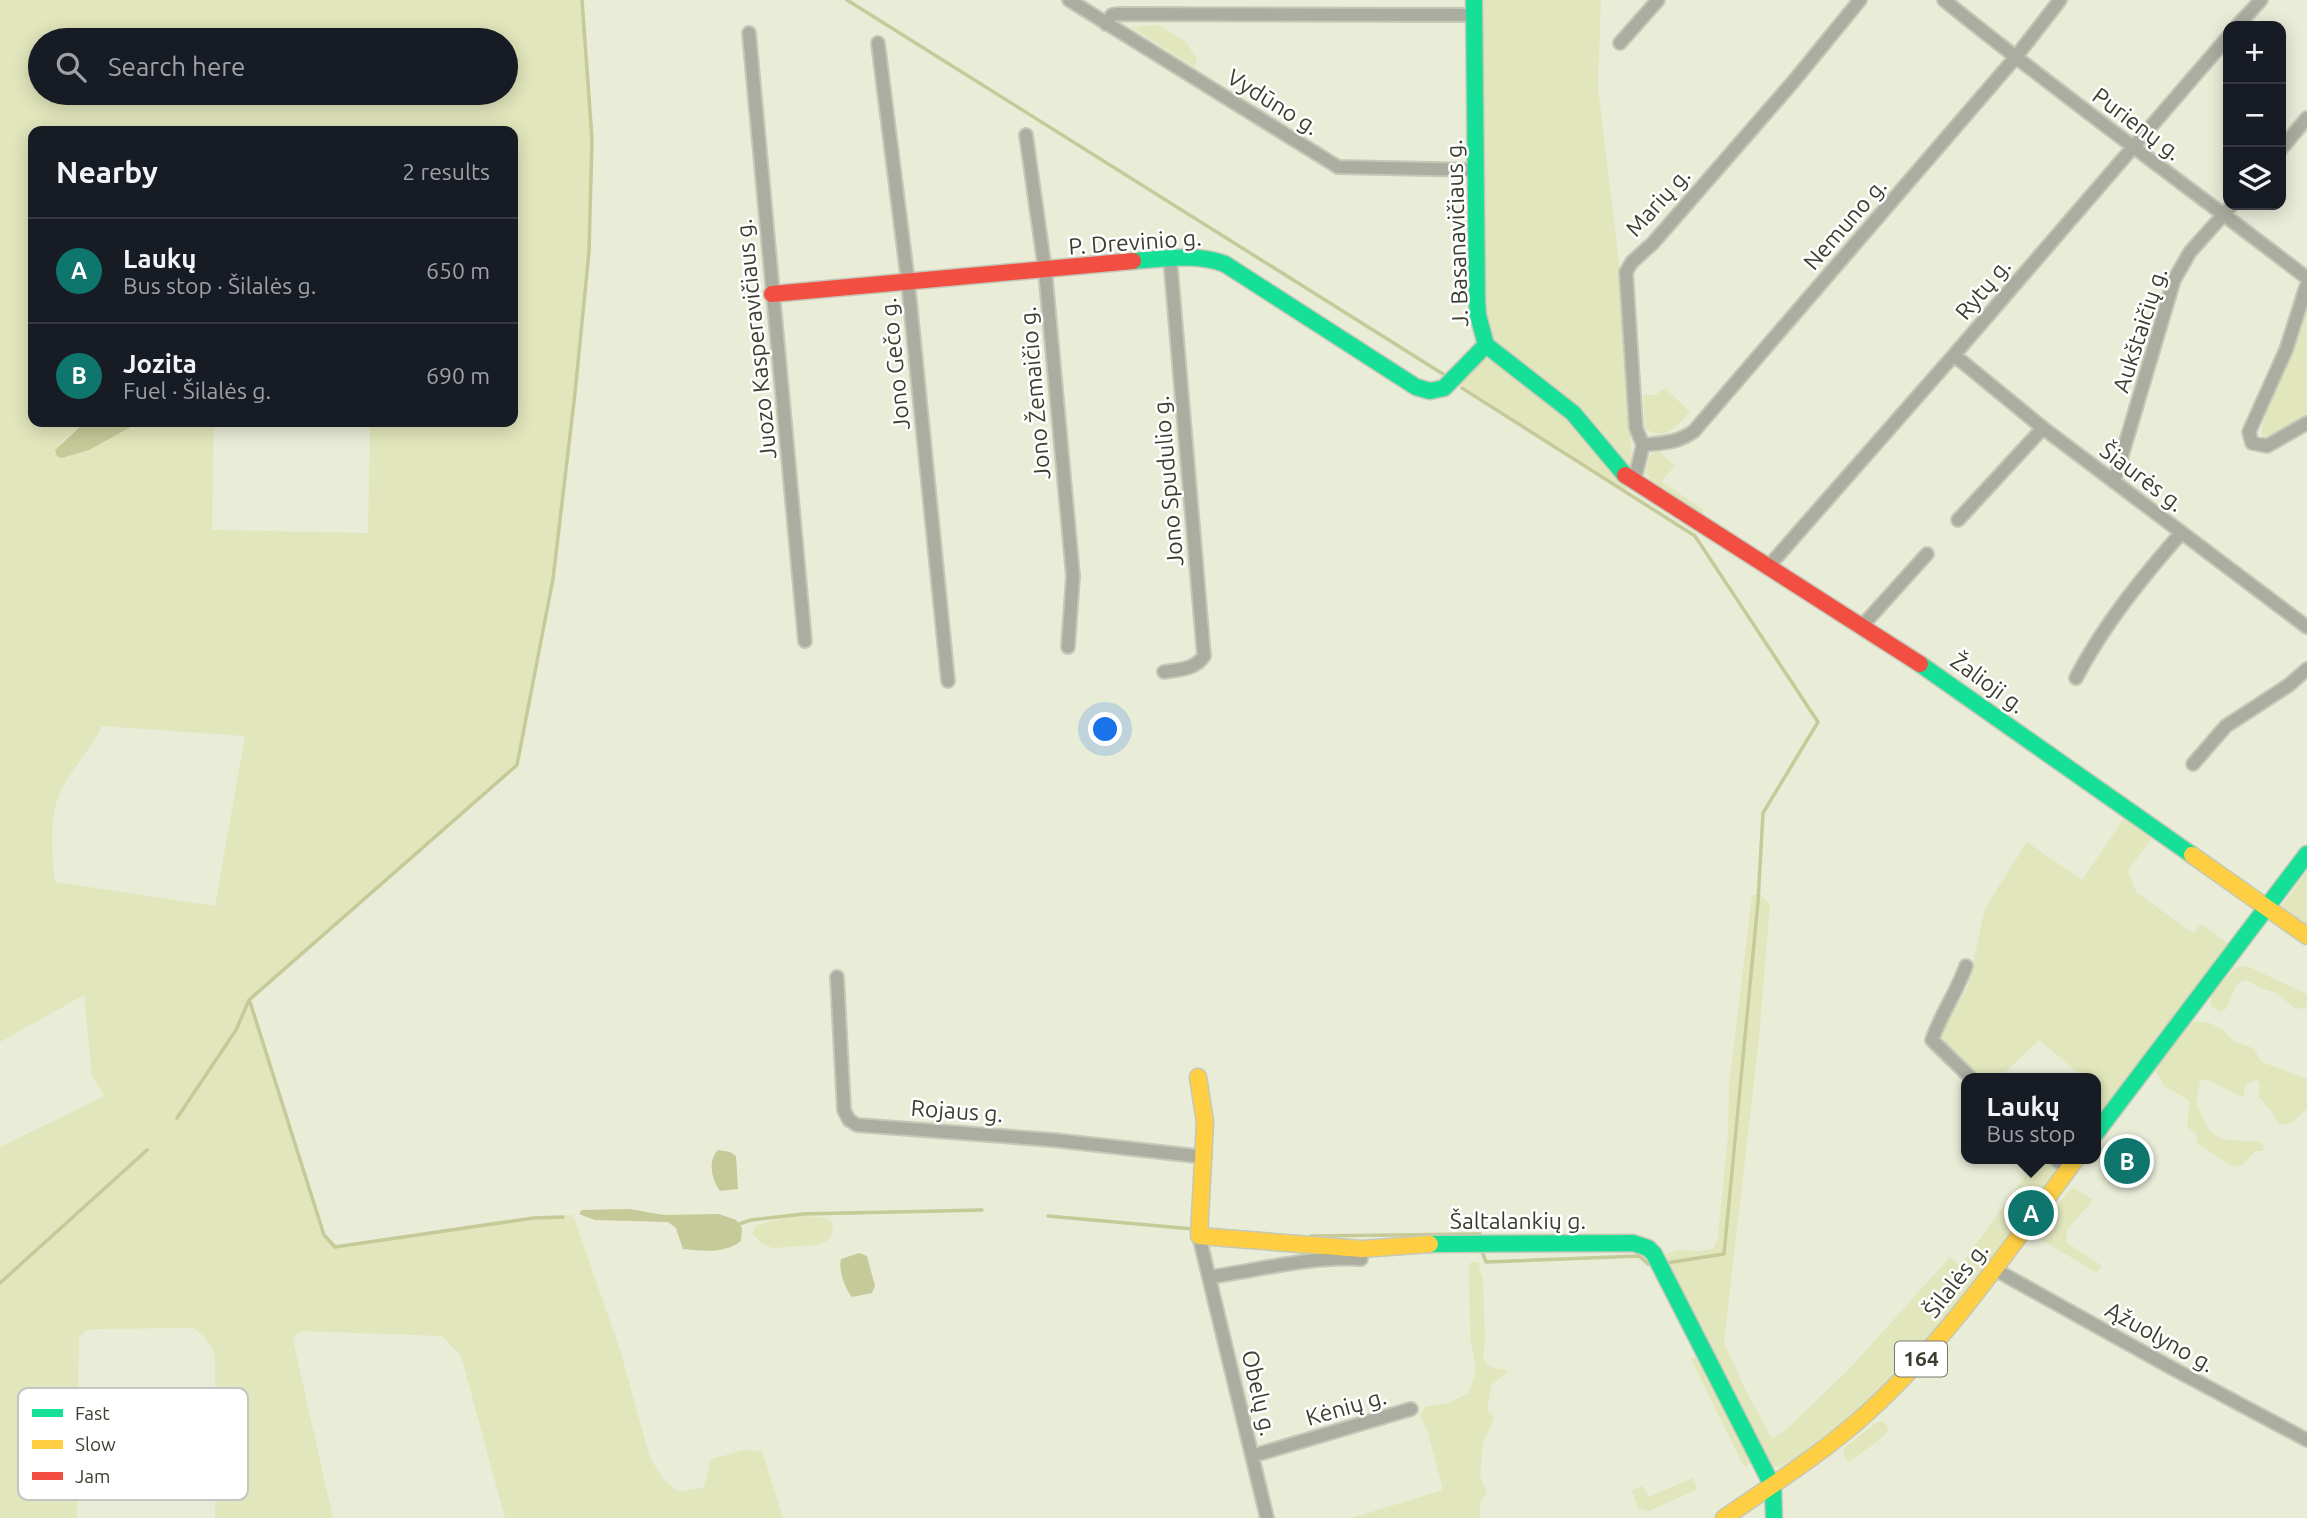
<!DOCTYPE html>
<html lang="en">
<head>
<meta charset="utf-8">
<style>
  :root { --surface:#171b24; --page:#20242c; --text:#f1f3f6; --muted:#9ea1a6; --line:#363941; --accent:#0f766e }
  body { margin:0; font-family:Ubuntu,sans-serif; background:var(--page); color:var(--text) }
  .controls { position:absolute; right:21px; top:21px; display:grid; overflow:hidden; border-radius:14px; box-shadow:0 4px 18px #0003 }
  .controls button { width:63px; height:63px; display:grid; place-items:center; padding:0; border:0; border-bottom:2px solid var(--line); background:var(--surface); color:var(--text); font:35px sans-serif }
  .you { position:absolute; left:1106px; top:730px; width:24px; height:24px; margin:-18px; border:5px solid #fff; border-radius:50%; background:#1a73e8; box-shadow:0 0 0 10px #1a73e833 }
  .badge { display:grid; place-items:center; width:46px; height:46px; border-radius:50%; background:var(--accent); color:#fff; font-size:23px; font-weight:700 }
  .pin { position:absolute; translate:-50% -50%; border:4px solid #fff; box-shadow:0 2px 7px #0006 }
  .popup { position:absolute; left:1961px; top:1073px; width:140px; height:91px; box-sizing:border-box; display:grid; place-content:center; border-radius:14px; background:var(--surface); filter:drop-shadow(0 2px 5px #0005); font-size:23px; white-space:nowrap; color:var(--muted) }
  .popup b { font-size:26px; color:var(--text) }
  .popup::after { content:''; position:absolute; left:50%; top:100%; margin-left:-14px; border:14px solid transparent; border-top-color:var(--surface) }
  .list { margin:0; padding:0; list-style:none }
  h2 { display:flex; justify-content:space-between; align-items:center; height:91px; margin:0; padding:0 28px; font-size:30px }
  h2 small { font-size:23px; font-weight:400; color:var(--muted) }
  .list li { display:grid; grid-template-columns:46px 1fr auto; gap:21px; align-items:center; box-sizing:border-box; height:105px; padding:0 28px; border-top:2px solid var(--line) }
  .list b { display:block; font-size:26px; white-space:nowrap }
  .list p { margin:0; font-size:23px; white-space:nowrap; color:var(--muted) }
  .list em { font-size:23px; font-style:normal; color:var(--muted) }
  .icon { flex:none; width:38px; height:38px; fill:none; stroke:currentColor; stroke-width:2; stroke-linecap:round; stroke-linejoin:round }
  .map { position:relative; flex:none; width:2307px; height:1518px; overflow:hidden }
  .search { position:absolute; background:var(--surface); box-shadow:0 4px 18px #0003; left:28px; top:28px; width:490px; height:77px; display:flex; align-items:center; gap:18px; box-sizing:border-box; padding:0 24px; border-radius:38px; color:var(--muted); font-size:26px }
  .panel { position:absolute; background:var(--surface); box-shadow:0 4px 18px #0003; left:28px; top:126px; width:490px; height:301px; border-radius:14px }
  .map>svg:first-child { display:block }
  .green { fill:#e2e6bc; fill-rule:evenodd }
  .water { fill:#c5ca98 }
  .lines { fill:none; stroke-linecap:round; stroke-linejoin:round }
  .stream { stroke:#c5ca98; stroke-width:3.5 }
  .street-casing { stroke:#c5c8b7; stroke-width:16 }
  .fast-casing { stroke:#c5c8b7; stroke-width:19 }
  .slow-casing { stroke:#c5c8b7; stroke-width:19 }
  .jam-casing { stroke:#c5c8b7; stroke-width:19 }
  .street { stroke:#abada1; stroke-width:12 }
  .fast { stroke:#16e098; stroke-width:16 }
  .slow { stroke:#ffcf43; stroke-width:16 }
  .jam { stroke:#f24e42; stroke-width:16 }
  .labels { text-anchor:middle; stroke-width:5; stroke-linejoin:round; paint-order:stroke }
  .shield { fill:#fff; stroke:#77786e; stroke-width:2 }
  .shield-label { font-size:21px; font-weight:bold; fill:#3d3e30 }
  .street-label { font-size:23px; fill:#3d3e30; stroke:#fff }
  .key { fill:#fff; stroke:#c5c5c1; stroke-width:2 }
  .key-label { font-size:19px; fill:#3d3e30 }
</style>
</head>
<body>
<div class="map">
<svg width="2307" height="1518" viewBox="0 0 2307 1518">
  <rect width="100%" height="100%" fill="#e9ecd7"/>
  <path class="green" d="M0,0H582L592,139L589,252L575,393L553,579L517,765L249,1001L324,1235L335,1247H345L533,1218L573,1215L621,1353L650,1458L664,1480L679,1492L704,1487L711,1459L745,1450L762,1451L783,1518H505L461,1356L442,1336L304,1331L297,1334L293,1340L333,1518H215V1357C211,1343 205,1336 193,1328L95,1329L85,1331L79,1337L77,1518H0V1147L104,1096L92,1076L84,995L0,1042ZM40,40H506V93H40ZM33,131H513V422H370L368,533L212,530L214,422H140L89,450L62,458L61,442L85,422H33ZM102,726L245,736L215,906L55,882C52,859 50,823 57,801C66,773 90,752 102,726Z
    M1484,0H1601L1598,87L1620,271L1632,461L1631,467L1627,469L1496,344L1487,329L1484,317Z
    M1159,25L1185,41L1197,59L1194,67L1131,27Z
    M2307,302V419L2266,439L2262,437C2259,418 2286,365 2294,344C2299,330 2303,316 2307,302Z
    M1488,359H1496L1576,426L1627,484L1626,490L1460,384L1480,360Z
    M1665,388L1690,412C1677,426 1665,443 1645,428L1643,395H1655Z
    M1660,452L1675,466L1661,481L1704,510L1702,514L1651,480L1646,474L1648,460L1653,453Z
    M2129,811L2157,831L2128,870L2136,892L2193,933L2201,924L2230,945L2096,1119V1078H2085L2039,1040L1999,1078H1966V1084L1930,1050L1968,987L1985,908L2027,842L2082,880Z
    M2307,871V926L2282,906Z
    M1752,895H1760L1770,904L1759,1038L1724,1342L1744,1387L1772,1439L1790,1426L1851,1367L1950,1257L1960,1266L2038,1159H2066C1992,1257 1923,1363 1823,1437C1809,1447 1795,1460 1779,1467L1773,1466L1764,1457L1659,1257L1677,1250L1701,1251L1714,1248L1718,1236L1728,1136L1729,1085Z
    M2247,966L2307,994V1009L2295,1008L2275,992L2263,989L2246,980L2237,984L2226,1009L2221,1012L2211,1006V995L2223,981L2235,968Z
    M2192,1021L2210,1023L2222,1029L2235,1042L2253,1048L2262,1062L2307,1079V1109C2297,1116 2291,1129 2278,1123L2272,1112L2258,1096L2260,1084L2257,1080L2246,1084L2243,1097L2206,1079L2200,1081L2196,1103C2201,1111 2203,1121 2208,1128C2220,1145 2243,1139 2260,1142L2264,1146L2263,1151H2255L2243,1165L2231,1166L2197,1143L2196,1134L2187,1127L2190,1101L2164,1086L2155,1070Z
    M2072,1187L2093,1200L2067,1230L2066,1242L2102,1266L2096,1272L2033,1235Z
    M796,1215L826,1218L832,1223L833,1234L827,1241L817,1245L773,1248L762,1244L752,1233L757,1225Z
    M1471,1262H1478L1483,1279L1485,1343L1483,1358L1490,1367L1505,1370L1507,1373L1491,1385L1487,1410L1494,1417L1488,1434L1483,1441L1480,1476L1487,1493L1480,1502V1518H1351L1443,1490L1428,1433L1420,1415L1425,1407L1448,1403L1469,1393L1476,1371L1470,1336L1469,1267Z
    M1699,1355L1752,1463L1744,1467L1691,1359Z
    M1877,1422H1885L1889,1430L1878,1441L1850,1461L1845,1459L1843,1449Z
    M1693,1478L1698,1489L1649,1511L1638,1508L1632,1490L1643,1486L1648,1497Z"/>
  <path class="water" d="M85,422H140L89,450L62,458L57,456L55,450Z
    M718,1150L730,1152L736,1156L738,1189L720,1191C712,1180 707,1161 718,1150Z
    M629,1209L664,1215L719,1214L736,1220L742,1228L741,1241C724,1254 703,1251 683,1249L676,1228L668,1222L595,1220L579,1214L582,1210Z
    M859,1253L867,1256L875,1286L872,1293L852,1297C845,1289 838,1269 841,1259Z"/>
  <g class="lines">
    <path class="stream" d="M847,0L1443,374
      M1462,388L1695,536L1818,722L1763,813L1758,902L1724,1254L1666,1263
      M250,1002L324,1235L335,1247L533,1218L563,1217
      M177,1118L236,1030L249,1000L517,765L553,579L575,393L589,252L592,139L582,0
      M1048,1216L1193,1229
      M739,1224L751,1220L803,1214L982,1210
      M1311,1236L1480,1234
      M1483,1254L1486,1262L1639,1256L1648,1264
      M0,1283L147,1150"/>
    <g class="street-casing">
      <path id="street" d="M1069,0L1338,167L1477,170
        M1944,0C2062,96 2186,185 2307,278
        M1106,24L1112,15L1117,14L1474,15
        M2237,26L2261,0
        M749,33L805,641
        M878,43L908,282L948,681
        M1620,43L1658,0
        M1026,135L1045,270L1073,576L1068,647
        M2281,149L2307,118
        M2307,284L2286,350L2249,432L2252,443L2267,446L2307,423
        M1954,355L2043,428L2307,627
        M1643,445C1663,443 1678,443 1694,431L2015,58L2060,0
        M1634,482L1643,445L1636,428L1626,272L1632,262L1653,243L1793,82L1860,0
        M2114,482L2174,280L2190,252L2232,205
        M1958,520L2043,428
        M1768,567L1954,355L2228,37
        M1862,626L1927,554
        M1164,672C1180,669 1194,670 1204,656L1170,258
        M2076,678C2104,624 2142,578 2181,533
        M2193,764L2226,726L2289,685L2307,669
        M1966,966C1957,992 1941,1014 1932,1040L1971,1078
        M837,977L844,1110L849,1120L857,1125L1053,1140L1205,1157
        M2055,1159L2069,1169
        M1199,1236L1267,1518
        M1994,1269L2170,1367L2307,1440
        M1210,1277C1259,1270 1311,1256 1361,1259L1362,1249
        M1252,1456L1411,1409"/>
    </g>
    <g class="fast-casing">
      <path id="fast" d="M1474,0L1477,301L1478,315L1486,345L1573,413L1625,475
        M1133,261C1163,259 1196,253 1225,264L1416,387L1430,391L1444,388L1486,345
        M1920,664L2192,855
        M2096,1133L2307,854
        M1430,1244L1633,1243L1648,1248L1654,1254L1773,1487L1774,1518"/>
    </g>
    <g class="slow-casing">
      <path id="slow" d="M2192,855L2307,936
        M1198,1077L1205,1122L1199,1236L1362,1249L1430,1244
        M1724,1518C1772,1485 1823,1453 1866,1414C1948,1340 2010,1247 2076,1159"/>
    </g>
    <g class="jam-casing">
      <path id="jam" d="M772,294L1133,261
        M1625,475L1920,664"/>
    </g>
    <use href="#street" class="street"/>
    <use href="#fast" class="fast"/>
    <use href="#slow" class="slow"/>
    <use href="#jam" class="jam"/>
  </g>
  <g class="labels">
    <rect class="shield" x="1895" y="1341.5" width="52" height="35" rx="5"/>
    <g class="shield-label">
      <text x="1921" y="1366">164</text>
    </g>
    <g class="street-label">
      <text transform="translate(1273 102) rotate(32)" y="8">Vydūno g.</text>
      <text transform="translate(2137 124) rotate(37)" y="8">Purienų g.</text>
      <text transform="translate(1658 202) rotate(-48)" y="8">Marių g.</text>
      <text transform="translate(1845 224) rotate(-49)" y="8">Nemuno g.</text>
      <text transform="translate(1457 233) rotate(-92)" y="8">J. Basanavičiaus g.</text>
      <text transform="translate(1135 242) rotate(-4)" y="8">P. Drevinio g.</text>
      <text transform="translate(1983 289) rotate(-50)" y="8">Rytų g.</text>
      <text transform="translate(2140 330) rotate(-72)" y="8">Aukštaičių g.</text>
      <text transform="translate(756 339) rotate(-96)" y="8">Juozo Kasperavičiaus g.</text>
      <text transform="translate(895 364) rotate(-96)" y="8">Jono Gečo g.</text>
      <text transform="translate(1035 393) rotate(-95)" y="8">Jono Žemaičio g.</text>
      <text transform="translate(2142 477) rotate(37)" y="8">Šiaurės g.</text>
      <text transform="translate(1168 481) rotate(-95)" y="8">Jono Spudulio g.</text>
      <text transform="translate(1988 683) rotate(36)" y="8">Žalioji g.</text>
      <text transform="translate(957 1111) rotate(4)" y="8">Rojaus g.</text>
      <text x="1518" y="1229">Šaltalankių g.</text>
      <text transform="translate(1956 1280) rotate(-52)" y="8">Šilalės g.</text>
      <text transform="translate(2160 1337) rotate(29)" y="8">Ąžuolyno g.</text>
      <text transform="translate(1259 1393) rotate(77)" y="8">Obelų g.</text>
      <text transform="translate(1346 1407) rotate(-16)" y="8">Kėnių g.</text>
    </g>
  </g>
  <rect x="18" y="1388" width="230" height="112" rx="10" class="key"/>
  <rect x="32" y="1409" width="31" height="8" fill="#16e098"/>
  <rect x="32" y="1440" width="31" height="9" fill="#ffcf43"/>
  <rect x="32" y="1472" width="31" height="8" fill="#f24e42"/>
  <g class="key-label">
    <text x="75" y="1420">Fast</text>
    <text x="75" y="1451">Slow</text>
    <text x="75" y="1483">Jam</text>
  </g>
</svg>
<div class="controls">
<button>+</button>
<button>−</button>
<button><svg class="icon" aria-label="layers" viewBox="0 0 24 24"><path d="M12 4l9 5-9 5-9-5zM3 14l9 5 9-5"/></svg></button>
</div>
<div class="you"></div>
<div class="pin badge" style="left:2031px;top:1213px">A</div>
<div class="popup"><b>Laukų</b>Bus stop</div>
<div class="pin badge" style="left:2127px;top:1161px">B</div>
<div class="search"><svg class="icon" aria-label="search" viewBox="0 0 24 24"><circle cx="10" cy="10" r="6"/><path d="M15 15l6 6"/></svg>Search here</div>
<section class="panel">
<h2>Nearby<small>2 results</small></h2>
<ul class="list">
<li><span class="badge">A</span><div><b>Laukų</b><p>Bus stop · Šilalės g.</p></div><em>650 m</em></li>
<li><span class="badge">B</span><div><b>Jozita</b><p>Fuel · Šilalės g.</p></div><em>690 m</em></li>
</ul>
</section>
</div>
</body>
</html>
